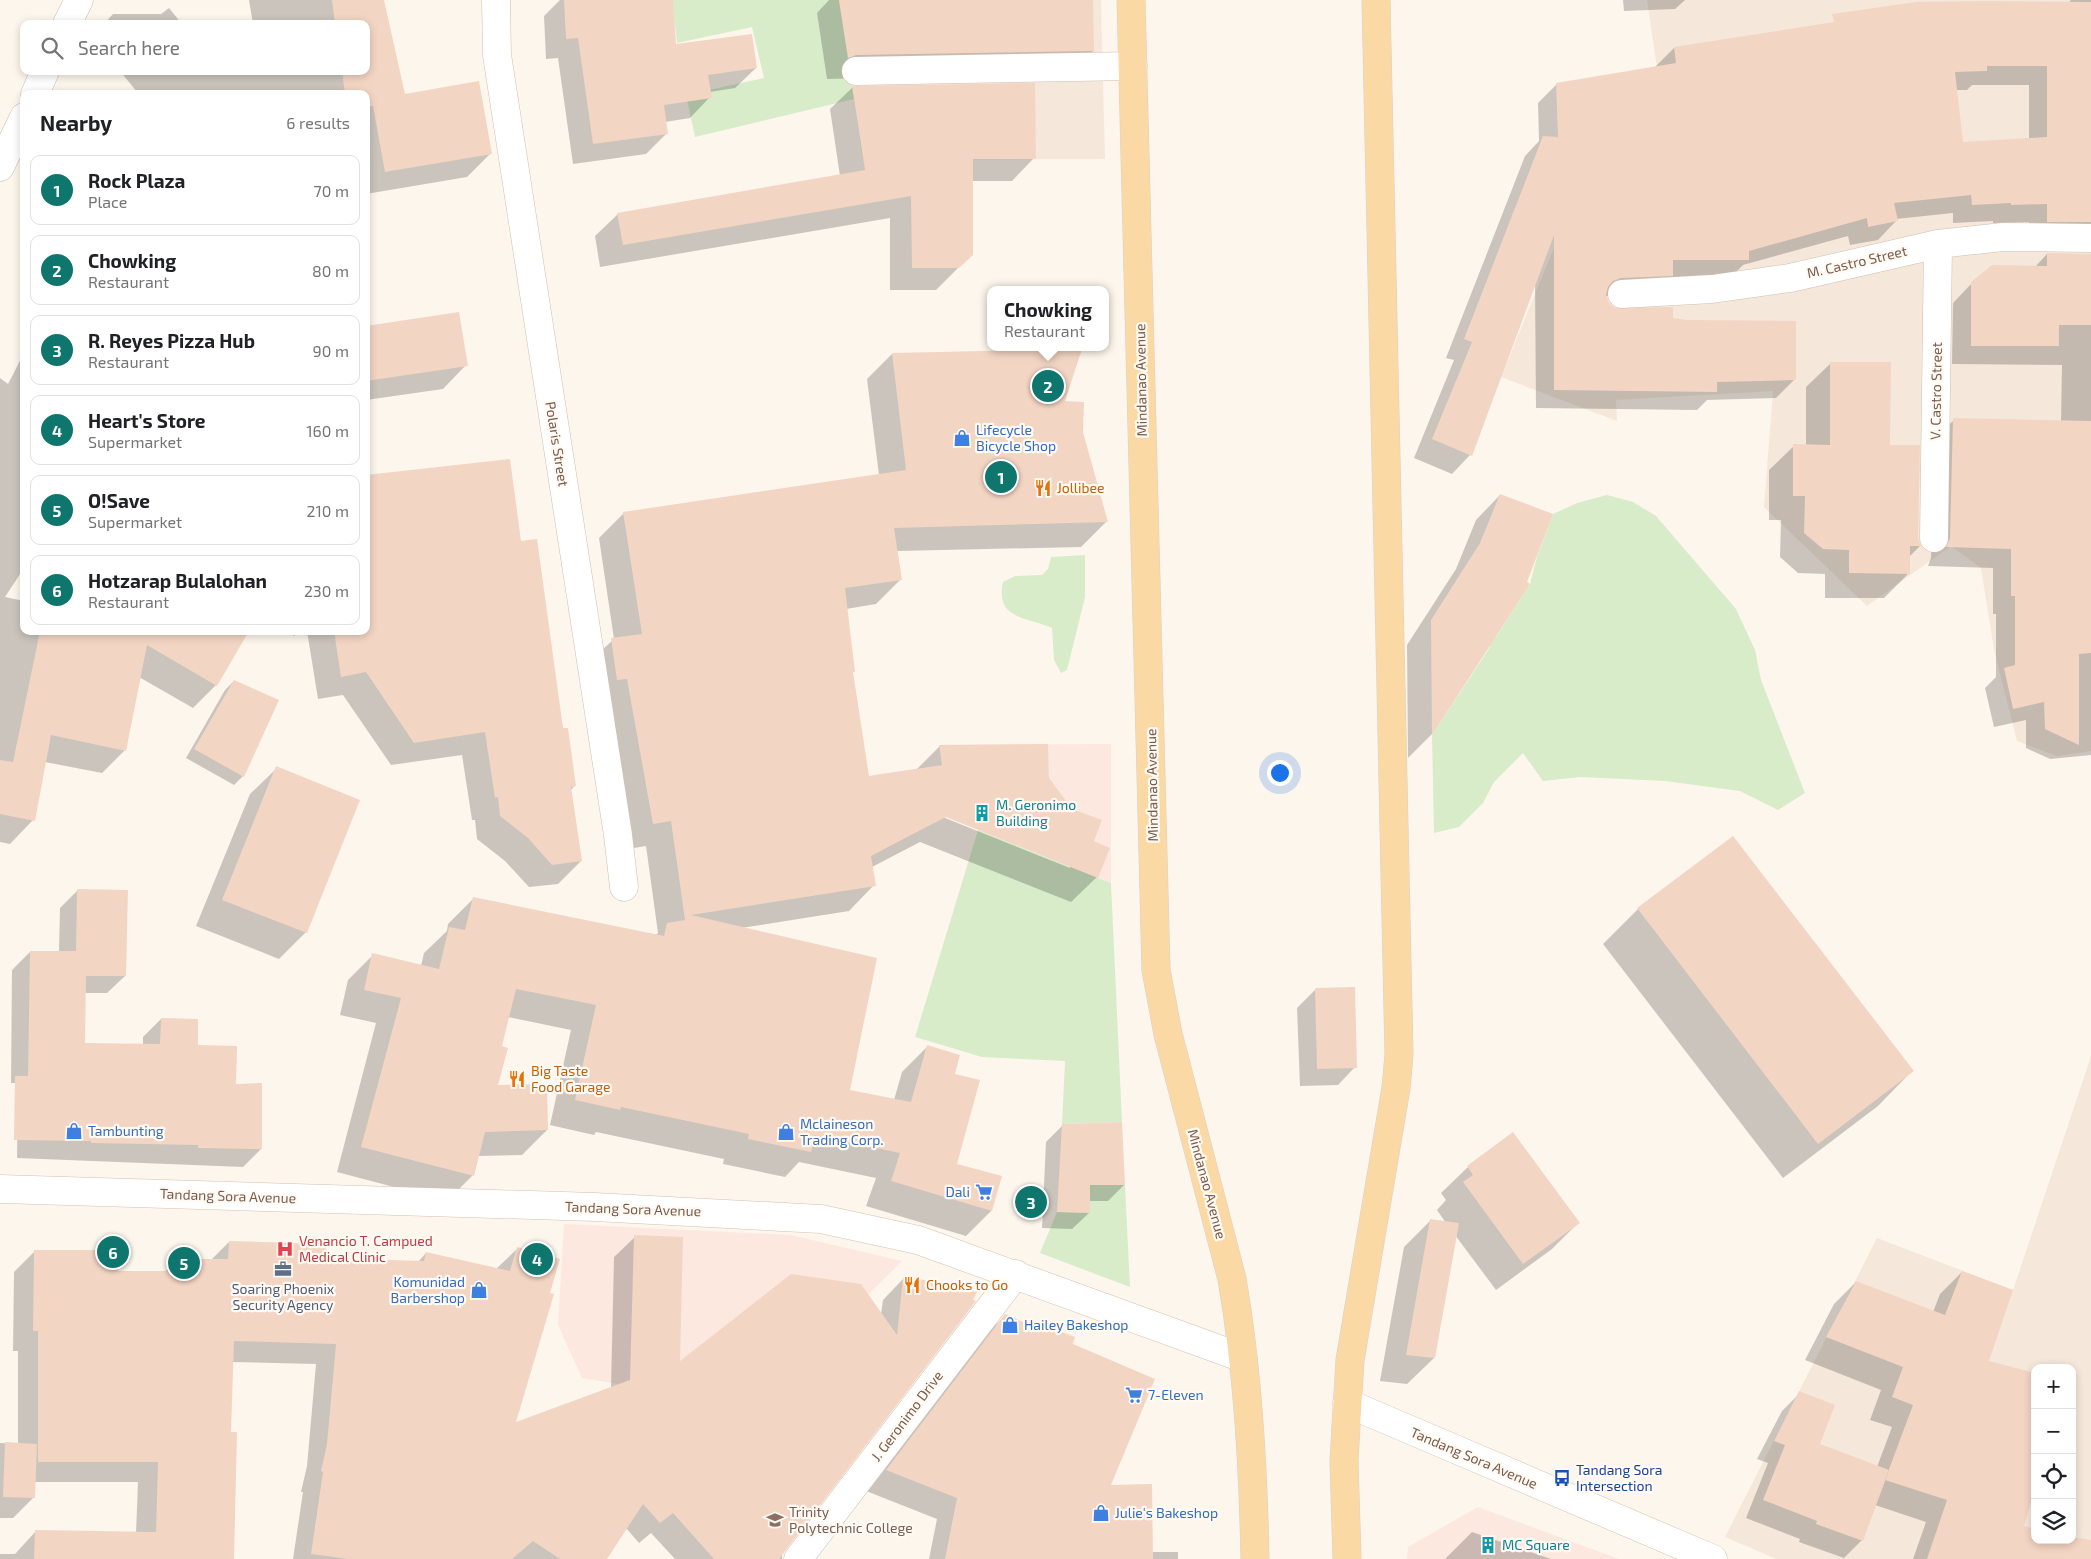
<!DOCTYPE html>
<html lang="en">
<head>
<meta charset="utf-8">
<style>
  :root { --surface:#fff; --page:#f6f6f6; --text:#202124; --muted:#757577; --line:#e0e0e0; --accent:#0f766e }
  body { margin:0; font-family:"Exo 2",sans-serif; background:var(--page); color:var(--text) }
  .controls { position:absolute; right:15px; bottom:15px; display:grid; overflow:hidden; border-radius:10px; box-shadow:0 2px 8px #0003 }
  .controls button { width:45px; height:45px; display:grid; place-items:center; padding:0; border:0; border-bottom:1px solid var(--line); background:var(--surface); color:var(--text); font:25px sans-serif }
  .you { position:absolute; left:1279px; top:772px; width:18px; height:18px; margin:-12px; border:4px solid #fff; border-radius:50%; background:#1a73e8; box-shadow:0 0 0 8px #1a73e833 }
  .badge { display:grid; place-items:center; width:32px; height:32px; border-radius:50%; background:var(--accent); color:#fff; font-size:16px; font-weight:700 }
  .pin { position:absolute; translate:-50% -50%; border:2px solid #fff; box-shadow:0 1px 5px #0006 }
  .popup { position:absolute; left:987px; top:286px; width:122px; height:65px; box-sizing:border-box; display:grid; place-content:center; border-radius:10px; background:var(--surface); filter:drop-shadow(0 1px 4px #0005); font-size:16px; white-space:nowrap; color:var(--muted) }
  .popup b { font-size:19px; color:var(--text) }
  .popup::after { content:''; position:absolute; left:50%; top:100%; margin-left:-10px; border:10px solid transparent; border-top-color:var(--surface) }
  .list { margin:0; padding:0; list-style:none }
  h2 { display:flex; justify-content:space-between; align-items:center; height:65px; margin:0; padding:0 20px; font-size:21px }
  h2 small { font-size:16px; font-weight:400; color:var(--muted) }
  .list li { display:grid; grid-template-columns:32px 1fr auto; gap:15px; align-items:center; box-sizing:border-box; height:70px; margin:0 10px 10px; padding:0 10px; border:1px solid var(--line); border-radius:10px }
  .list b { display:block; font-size:19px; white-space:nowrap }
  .list p { margin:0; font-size:16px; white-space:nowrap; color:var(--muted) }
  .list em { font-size:16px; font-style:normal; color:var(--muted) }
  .icon { flex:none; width:28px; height:28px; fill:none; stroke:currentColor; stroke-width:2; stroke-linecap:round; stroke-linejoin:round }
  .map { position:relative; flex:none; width:2091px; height:1559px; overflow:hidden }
  .search { position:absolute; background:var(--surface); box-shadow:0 2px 8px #0003; left:20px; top:20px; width:350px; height:55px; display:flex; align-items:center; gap:12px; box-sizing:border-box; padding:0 18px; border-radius:10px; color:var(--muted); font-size:19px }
  .panel { position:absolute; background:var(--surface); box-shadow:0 2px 8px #0003; left:20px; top:90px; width:350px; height:545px; border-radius:10px }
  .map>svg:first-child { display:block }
  .residential { fill:#f5e8da; fill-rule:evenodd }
  .commercial { fill:#fde8e0 }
  .green { fill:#d8ecc9 }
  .shadow { fill:#0003; fill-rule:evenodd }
  .building { fill:#f3d5c3; fill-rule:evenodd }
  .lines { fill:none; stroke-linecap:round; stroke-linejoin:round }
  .minor-casing { stroke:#d1beb0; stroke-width:29 }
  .secondary-casing { stroke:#d6c0b0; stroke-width:29 }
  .primary-casing { stroke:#dad1cd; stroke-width:29 }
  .minor { stroke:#fff; stroke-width:28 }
  .secondary { stroke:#fff; stroke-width:28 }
  .primary { stroke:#fbd9a5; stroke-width:28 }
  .labels { text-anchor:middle; stroke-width:4.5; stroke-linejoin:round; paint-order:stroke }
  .street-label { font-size:14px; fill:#7a5c4d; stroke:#fffaf3 }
  .shop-label { font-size:14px; fill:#366cbe; stroke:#fffaf3; text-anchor:start }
  .food-label { font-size:14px; fill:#c56008; stroke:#fffaf3; text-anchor:start }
  .culture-label { font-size:14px; fill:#0d838f; stroke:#fffaf3; text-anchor:start }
  .health-label { font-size:14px; fill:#be3a42; stroke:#fffaf3; text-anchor:start }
  .service-label { font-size:14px; fill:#4e5e75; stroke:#fffaf3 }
  .transit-label { font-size:14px; fill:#164399; stroke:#fffaf3; text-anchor:start }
  .education-label { font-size:14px; fill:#785e54; stroke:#fffaf3; text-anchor:start }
</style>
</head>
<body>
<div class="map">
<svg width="2091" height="1559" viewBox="0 0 2091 1559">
  <rect width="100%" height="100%" fill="#fdf6ec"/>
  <path class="residential" d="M839,0H1101L1105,159L863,160Z
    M1647,0H2091V751L2057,756L2017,741L1994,650L1981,568L1951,546L1867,606L1764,507L1773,391L1616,400L1617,421L1501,377L1598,140L1664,115Z
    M2091,1056V1559H1776L1725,1537L1877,1238L2013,1290ZM2035,1368H2072V1540H2035Z"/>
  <path class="commercial" d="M1111,744V883L946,817L886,849L873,775L942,765L939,745Z
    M564,1224L791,1235L902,1261L861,1302L630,1386L582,1378L558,1325Z
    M1478,1507L1619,1559H1407L1408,1547Z"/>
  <path class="green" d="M672,0H839L854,99L695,137L686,95L764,78L752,27L677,43Z
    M1607,495L1633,502L1656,516L1736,609L1755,650L1761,680L1805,793L1778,810L1740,791L1665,781L1580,777L1543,781L1523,753L1494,782L1483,803L1459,827L1434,833L1432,735L1490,647L1482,641L1488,631L1496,637L1530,584L1537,557L1553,514L1577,503Z
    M1085,555V597L1067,670L1061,673L1054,660L1052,628C1026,616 995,620 1003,582L1015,576L1042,575L1048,569L1051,557Z
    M978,830L1111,883L1122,1122L1062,1124L1065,1061L982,1057L915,1037Z
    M1090,1185H1125L1130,1287L1040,1253L1057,1212L1090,1213Z"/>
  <path class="shadow" d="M249,0H383L404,95L490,154L467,177L366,194V94H134L137,92L120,71H221L224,75L229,71H366V24H253Z
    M560,0H672L674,46L756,68L735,88L710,92V97L690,118L665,122L667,133L646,154L573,164L558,58L546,59L544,16Z
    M829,0H1092L1093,51L1071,72L827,79L817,13Z
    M1623,0H1685L1675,9L1624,11Z
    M2071,0H2091V229L2029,240V222L1993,223V221L1953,223V213L1896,219V221L1878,240L1850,245L1848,236L1743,265L1729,279L1653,294L1606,296L1608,304L1615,309L1672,319L1794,380L1776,398L1707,400L1697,410L1536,408L1535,281L1470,455L1452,474L1414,458L1454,360L1446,358L1525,156L1539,141L1538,103L1557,84L1655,67L1674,48L2068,3ZM1972,85H2029V140L1962,144L1956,90H1967Z
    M169,8L182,24H104L113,14H161Z
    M853,87L1034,158L1012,181H971L972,254L936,290H890V218L600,267L595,236L618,214L840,176L830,109Z
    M2047,254H2091V755L2050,759L2026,748V720L1994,727L1985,688L1996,677V614H1993V568L1928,566L1931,558L1934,439L1954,420L2061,422L2062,365L1952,364L1953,303L1972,283L2035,267Z
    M366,327L466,365L443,389L366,400Z
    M24,353V568L5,597L24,601V631H248L216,685L193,708L139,677L125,750L102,773L45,762L33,820L10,844L0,842V378L8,384Z
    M892,354L1063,402L1081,432L1106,522L1081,547L897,551L901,579L876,604L846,609L854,671L852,673L868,777L916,770L940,746L1048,779L1092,842L1097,877L1071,902L920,842L872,867L874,885L849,911L741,928L848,1091L894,1100L902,1072L927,1047L954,1075L955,1165L1000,1176L991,1211L966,1236L866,1206L876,1178L799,1162L785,1177L723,1164L724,1159L596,1132L594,1135L550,1125L571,1030L508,1017L501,1047L496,1086L547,1130L522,1155L478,1156L472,1176L447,1201L337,1172L376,1023L340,1015L348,980L373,955L421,966L424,953L447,931L448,924L473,899L656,935L658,933L646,846L628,849L586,665L614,639L599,538L624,513L879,475L867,379ZM941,814L1070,865V868L940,816Z
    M1831,363L1889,446L1920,546L1909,557V573L1884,598H1825V574L1798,573L1780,557L1781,520H1769V470L1794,446H1806V387Z
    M1500,495L1525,582L1529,584L1432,734L1408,758L1407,645L1456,569L1476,520Z
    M519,543L575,785L571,790L581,861L558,884L529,887L505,861L477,839L475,820H472L462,755L391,765L343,695L318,699L307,631H366Z
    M288,631H299L294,636Z
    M234,681L243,776L234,785L186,758L225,690Z
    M277,768L306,932L279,959L196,926L250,794Z
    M1733,838L1912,1071L1878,1106L1783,1178L1603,944L1638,909Z
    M78,890L125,976L107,993H84V1044L143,1045V1037L161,1019L196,1046L235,1085L261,1149L243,1167L17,1158L18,1083H11L12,970L30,952H59L60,908Z
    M1315,990L1355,1067L1338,1085L1300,1086L1297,1008Z
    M1062,1126L1124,1185L1108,1201H1089V1213L1072,1229L1042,1228L1046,1142Z
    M1468,1167L1579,1222L1552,1249L1496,1290L1455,1235L1434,1358L1407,1384L1380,1381L1404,1247L1431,1220L1446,1223L1437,1210L1446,1200L1441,1193Z
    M635,1237L679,1364L881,1314L883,1300L903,1279L931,1282L782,1554V1559H675L651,1533L639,1543L626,1528L605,1559H293L303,1492H301L307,1466L316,1364L232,1362L229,1433L233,1559H0V1554H15L36,1531L136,1533L138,1482H34V1497L13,1518H0V1443L18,1444V1351H13L14,1272L35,1251L117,1272H165L177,1260H211L229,1242L324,1259L418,1262L426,1253L496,1269L517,1249L514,1424L611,1388L614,1257Z
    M1962,1272L1988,1362L2022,1527L2035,1540L2091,1542V1559H1913L1926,1522L1875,1505L1862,1540L1844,1558L1799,1542L1800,1539L1746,1518L1768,1463L1757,1459L1782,1411L1800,1393L1818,1444L1877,1467L1892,1427L1870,1420L1881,1390L1805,1360L1834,1304L1856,1282L1933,1312L1940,1294Z
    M1005,1316L1030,1327L1035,1322L1071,1344L1109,1486L1152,1552H1178V1559H929L937,1519L866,1491L984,1336Z
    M1472,1532L1551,1559H1445Z"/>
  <path class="building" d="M332,0H384L405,94L479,81L492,154L385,172L373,106L366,107V94H345L342,71H366V24H335Z
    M564,0H673L676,44L752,34L757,68L708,75L712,98L664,105L668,134L593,144L578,38L566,39Z
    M839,0H1093L1094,51L856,55L848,58Z
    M1987,1L2091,2V222H2047V204L2011,205V203L1972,205L1971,195L1894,203L1898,221L1868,227L1867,218L1749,251V260H1673V276L1621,278L1613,281L1608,287L1606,295L1609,303L1615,308L1673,307V318L1687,320L1796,321V380L1717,382V392L1554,390V235L1472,456L1432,439L1472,342L1464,339L1543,136L1558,137L1556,83L1676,63L1674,47L1834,22L1832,14L1916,2ZM1987,66H2047V137L1963,142L1955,72L1987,71Z
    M1035,83L1036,159H973V255L959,268H912L911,196L623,245L617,213L865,170L852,86Z
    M2047,253L2091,254V325H2059V346H1971V282L1992,265L2047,266Z
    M459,312L468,366L366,381V326Z
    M1082,349L1065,401L1084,402L1083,432L1108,522L894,528L902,580L845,588L855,672H853L869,776L942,765L939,745L1048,744L1049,778L1072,809L1102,820L1094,841L1110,848L1098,878L946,817L871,856L876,886L691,915L877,958L850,1090L911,1102L927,1045L960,1055L955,1074L980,1080L957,1164L1002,1176L992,1211L891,1181L900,1153L815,1135L811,1152L748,1139L749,1134L621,1107L620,1110L575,1100L596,1005L516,989L502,1046L508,1048L498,1085L547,1084L548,1130L485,1132L474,1176L361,1147L401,998L364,990L372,953L439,969L449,927L465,930L473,897L664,936L667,923L685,920L671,821L653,824L627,679L617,680L611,638L642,634L623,512L906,470L892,353Z
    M1830,362H1891L1890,445H1920L1918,538L1921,546H1910V574L1849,573V550L1823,549L1804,533L1805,496H1793V444L1830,445Z
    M1953,418L2091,421V653L2079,654V745L2045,729L2044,702L2013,709L2004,668L2015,665V596H2011V549L1946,547L1950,538Z
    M510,459L521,541L537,539L563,728H568L576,786L571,787L582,861L552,865L528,838L500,816L498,797L495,798L485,732L414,743L366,672L341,677L334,631H366V475Z
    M1500,494L1553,514L1527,582L1530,584L1432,735L1431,620L1480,543Z
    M40,631H249L217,686L147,645L126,751L51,735L35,821L0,814V760L13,762Z
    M234,680L279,700L244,777L194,749Z
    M276,766L360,800L307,933L222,900Z
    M1733,836L1914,1071L1818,1144L1637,908Z
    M77,889L128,890L126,976H86L85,1043L160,1044L161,1018L198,1019V1045L237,1046L236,1084L262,1083V1149L198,1148V1145L91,1143V1141L14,1140L15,1076H28L30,951H76Z
    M1355,987L1357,1068L1317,1069L1315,988Z
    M1122,1122L1125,1185H1090V1213L1057,1212L1062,1124Z
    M1513,1132L1580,1223L1523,1264L1463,1182L1473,1175L1467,1166Z
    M1430,1219L1459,1223L1435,1358L1406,1355Z
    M634,1235L683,1237L680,1361L791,1274L861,1284L897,1335L903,1277L932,1281V1283L977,1292L973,1300L976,1301L779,1559H714L673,1513L660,1523L643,1504L607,1559H560L533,1541L512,1559H349L311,1554L323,1472L321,1471L327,1444L336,1344L234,1341L231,1432H237L234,1559H34L35,1530L156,1532L158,1462H38V1331H33L34,1250H118V1271H176V1259H228L229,1241L326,1244V1258L424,1261L426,1252L510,1271L517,1247L560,1259L550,1293L554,1294L516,1422L630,1380Z
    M1962,1271L2013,1290L1989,1361L2035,1373V1489L2024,1526L2035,1529V1540H2072V1537L2091,1540V1559H1927L1947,1500L1885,1480L1913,1405L1892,1397L1903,1367L1826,1337L1856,1281L1945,1315Z
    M1005,1314L1032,1326L1034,1321L1075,1337L1073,1344L1155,1379L1111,1485L1152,1484L1153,1559H945L957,1498L886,1470Z
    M1799,1391L1835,1405L1820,1444L1889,1470L1863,1541L1816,1524L1817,1521L1763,1500L1785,1445L1774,1441Z
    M5,1442L37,1444L35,1498L3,1497Z"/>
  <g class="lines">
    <g class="minor-casing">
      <path id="minor" d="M496,0L497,55L618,835L624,887
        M67,24L79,0
        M856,71L1133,66
        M35,94L45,71
        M0,167L24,117
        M1622,294L1712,289L1790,278L1938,244L2003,237L2091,238
        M1934,538L1938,244
        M798,1559L1016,1274"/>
    </g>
    <g class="secondary-casing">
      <path id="secondary" d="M0,1189L595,1207L821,1219L918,1240L1243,1358
        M1347,1403L1713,1559"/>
    </g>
    <g class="primary-casing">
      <path id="primary" d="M1131,0L1156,970L1168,1034L1232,1279C1248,1372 1253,1465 1255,1559
        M1347,1559L1344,1460L1350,1360L1396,1088L1399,1055L1376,0"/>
    </g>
    <use href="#minor" class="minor"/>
    <use href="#secondary" class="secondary"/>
    <use href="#primary" class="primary"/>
  </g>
  <defs>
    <g id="shop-bare" transform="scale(1.35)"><path d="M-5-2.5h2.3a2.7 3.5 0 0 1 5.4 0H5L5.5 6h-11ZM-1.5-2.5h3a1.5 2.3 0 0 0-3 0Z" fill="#3f7fe0" stroke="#fffaf3" stroke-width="2.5" paint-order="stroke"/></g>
    <g id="restaurant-bare" transform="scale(1.35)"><path d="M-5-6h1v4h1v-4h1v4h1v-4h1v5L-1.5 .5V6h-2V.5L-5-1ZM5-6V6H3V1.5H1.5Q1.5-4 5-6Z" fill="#e8710a" stroke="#fffaf3" stroke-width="2.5" paint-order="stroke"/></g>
    <g id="building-bare" transform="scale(1.35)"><path d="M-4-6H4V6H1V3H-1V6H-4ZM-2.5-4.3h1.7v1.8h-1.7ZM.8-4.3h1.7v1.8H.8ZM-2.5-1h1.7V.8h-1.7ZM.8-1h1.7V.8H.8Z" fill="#0f9aa8" stroke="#fffaf3" stroke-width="2.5" paint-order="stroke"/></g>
    <g id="supermarket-bare" transform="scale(1.35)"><path d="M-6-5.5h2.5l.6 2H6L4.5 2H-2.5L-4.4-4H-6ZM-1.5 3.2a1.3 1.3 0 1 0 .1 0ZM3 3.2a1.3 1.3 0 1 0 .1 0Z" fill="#3f7fe0" stroke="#fffaf3" stroke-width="2.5" paint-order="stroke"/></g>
    <g id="hospital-bare" transform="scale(1.35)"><path d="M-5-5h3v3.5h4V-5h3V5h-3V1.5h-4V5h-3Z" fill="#e0444e" stroke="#fffaf3" stroke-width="2.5" paint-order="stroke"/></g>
    <g id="office-bare" transform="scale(1.35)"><path d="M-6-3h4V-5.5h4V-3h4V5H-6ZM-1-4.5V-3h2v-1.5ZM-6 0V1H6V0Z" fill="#5c6f8a" stroke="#fffaf3" stroke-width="2.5" paint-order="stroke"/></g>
    <g id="bus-bare" transform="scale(1.35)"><path d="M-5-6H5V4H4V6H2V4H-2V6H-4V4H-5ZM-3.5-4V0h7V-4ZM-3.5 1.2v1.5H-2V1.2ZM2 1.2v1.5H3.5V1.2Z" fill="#1a4fb4" stroke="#fffaf3" stroke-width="2.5" paint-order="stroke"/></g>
    <g id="school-bare" transform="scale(1.35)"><path d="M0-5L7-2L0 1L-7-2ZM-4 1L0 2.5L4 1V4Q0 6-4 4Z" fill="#8d6e63" stroke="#fffaf3" stroke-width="2.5" paint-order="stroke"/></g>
  </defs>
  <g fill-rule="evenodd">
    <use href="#shop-bare" x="962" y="438"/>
    <use href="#restaurant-bare" x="1043" y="488"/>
    <use href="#building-bare" x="982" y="813"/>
    <use href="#restaurant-bare" x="517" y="1079"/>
    <use href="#shop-bare" x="74" y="1131"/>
    <use href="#shop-bare" x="786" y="1132"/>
    <use href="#supermarket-bare" x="984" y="1192"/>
    <use href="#hospital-bare" x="285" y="1249"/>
    <use href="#office-bare" x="283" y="1269"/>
    <use href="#restaurant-bare" x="912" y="1285"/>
    <use href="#shop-bare" x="479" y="1290"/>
    <use href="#shop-bare" x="1010" y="1325"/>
    <use href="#supermarket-bare" x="1134" y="1395"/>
    <use href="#bus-bare" x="1562" y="1478"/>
    <use href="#shop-bare" x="1101" y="1513"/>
    <use href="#school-bare" x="775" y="1520"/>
    <use href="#building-bare" x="1488" y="1545"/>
  </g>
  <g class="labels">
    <g class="street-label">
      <text transform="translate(1857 262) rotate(-13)" y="5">M. Castro Street</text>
      <text transform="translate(1141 380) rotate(-91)" y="5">Mindanao Avenue</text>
      <text transform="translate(1936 391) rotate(-89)" y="5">V. Castro Street</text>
      <text transform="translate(557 444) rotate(81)" y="5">Polaris Street</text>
      <text transform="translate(1152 785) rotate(-91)" y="5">Mindanao Avenue</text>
      <text transform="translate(1207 1184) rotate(75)" y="5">Mindanao Avenue</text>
      <text transform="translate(228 1196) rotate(2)" y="5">Tandang Sora Avenue</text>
      <text transform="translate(633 1209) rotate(2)" y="5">Tandang Sora Avenue</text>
      <text transform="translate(907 1416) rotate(-53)" y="5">J. Geronimo Drive</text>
      <text transform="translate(1474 1458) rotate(23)" y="5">Tandang Sora Avenue</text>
    </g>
    <g class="shop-label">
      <text x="976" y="435">Lifecycle<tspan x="976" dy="16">Bicycle Shop</tspan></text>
      <text x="800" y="1129">Mclaineson<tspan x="800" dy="16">Trading Corp.</tspan></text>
      <text x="88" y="1136">Tambunting</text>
      <text x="970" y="1197" text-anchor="end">Dali</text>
      <text x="465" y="1287" text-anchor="end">Komunidad<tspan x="465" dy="16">Barbershop</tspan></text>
      <text x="1024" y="1330">Hailey Bakeshop</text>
      <text x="1148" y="1400">7-Eleven</text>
      <text x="1115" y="1518">Julie's Bakeshop</text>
    </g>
    <g class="food-label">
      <text x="1057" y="493">Jollibee</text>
      <text x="531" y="1076">Big Taste<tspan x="531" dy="16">Food Garage</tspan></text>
      <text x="926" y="1290">Chooks to Go</text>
    </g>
    <g class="culture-label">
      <text x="996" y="810">M. Geronimo<tspan x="996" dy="16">Building</tspan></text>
      <text x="1502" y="1550">MC Square</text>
    </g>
    <g class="health-label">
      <text x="299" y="1246">Venancio T. Campued<tspan x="299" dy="16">Medical Clinic</tspan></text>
    </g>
    <g class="service-label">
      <text x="283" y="1294">Soaring Phoenix<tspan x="283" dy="16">Security Agency</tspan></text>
    </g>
    <g class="transit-label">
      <text x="1576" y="1475">Tandang Sora<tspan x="1576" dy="16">Intersection</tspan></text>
    </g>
    <g class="education-label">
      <text x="789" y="1517">Trinity<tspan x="789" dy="16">Polytechnic College</tspan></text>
    </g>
  </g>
</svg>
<div class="controls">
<button>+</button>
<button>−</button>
<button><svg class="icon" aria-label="locate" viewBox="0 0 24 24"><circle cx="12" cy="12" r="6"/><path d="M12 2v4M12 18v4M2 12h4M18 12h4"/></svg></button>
<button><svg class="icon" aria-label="layers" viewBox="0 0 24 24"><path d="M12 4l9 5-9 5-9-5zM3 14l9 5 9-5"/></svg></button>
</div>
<div class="you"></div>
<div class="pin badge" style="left:1001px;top:477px">1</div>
<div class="pin badge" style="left:1048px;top:386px">2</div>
<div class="popup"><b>Chowking</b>Restaurant</div>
<div class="pin badge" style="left:1031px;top:1202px">3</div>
<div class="pin badge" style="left:537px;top:1259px">4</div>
<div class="pin badge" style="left:184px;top:1263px">5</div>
<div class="pin badge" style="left:113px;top:1252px">6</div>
<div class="search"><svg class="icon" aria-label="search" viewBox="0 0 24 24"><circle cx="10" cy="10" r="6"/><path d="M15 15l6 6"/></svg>Search here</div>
<section class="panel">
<h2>Nearby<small>6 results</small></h2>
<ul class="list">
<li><span class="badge">1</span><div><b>Rock Plaza</b><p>Place</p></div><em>70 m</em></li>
<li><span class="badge">2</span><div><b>Chowking</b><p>Restaurant</p></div><em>80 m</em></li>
<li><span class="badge">3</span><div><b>R. Reyes Pizza Hub</b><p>Restaurant</p></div><em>90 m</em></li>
<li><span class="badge">4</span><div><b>Heart's Store</b><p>Supermarket</p></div><em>160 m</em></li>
<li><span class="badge">5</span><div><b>O!Save</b><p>Supermarket</p></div><em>210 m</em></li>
<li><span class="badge">6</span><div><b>Hotzarap Bulalohan</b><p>Restaurant</p></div><em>230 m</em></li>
</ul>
</section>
</div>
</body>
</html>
